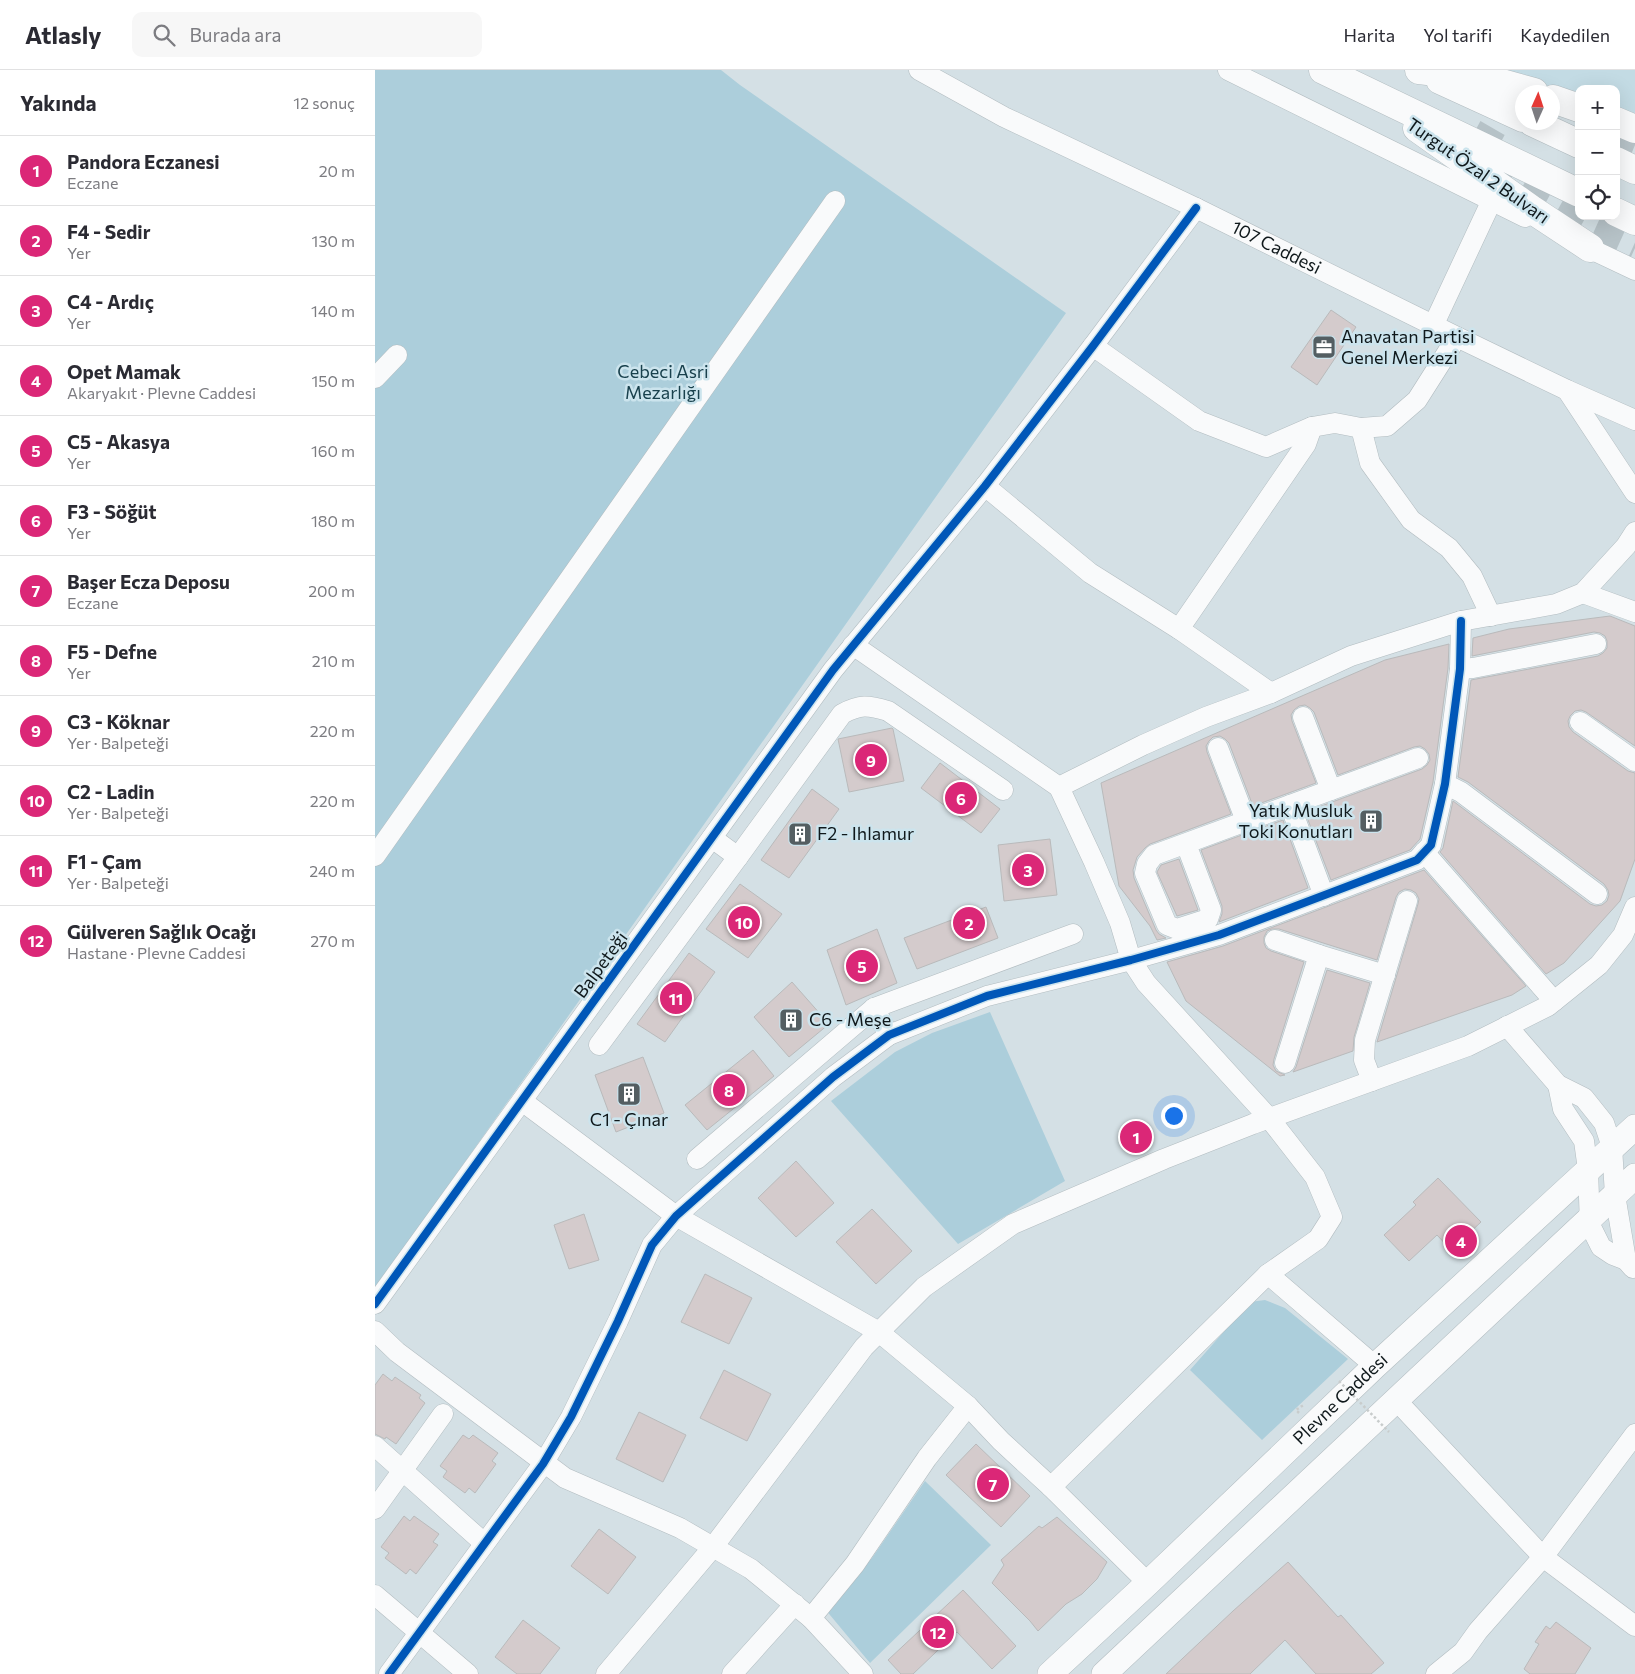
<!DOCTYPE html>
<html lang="tr">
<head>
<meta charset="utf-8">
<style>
  :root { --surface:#fff; --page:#f7f7f7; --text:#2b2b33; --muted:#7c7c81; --line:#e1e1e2; --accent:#db2777 }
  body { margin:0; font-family:Commissioner,sans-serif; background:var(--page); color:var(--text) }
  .controls { position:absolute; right:15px; top:15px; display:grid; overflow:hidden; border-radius:10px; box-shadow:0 5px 20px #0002 }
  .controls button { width:45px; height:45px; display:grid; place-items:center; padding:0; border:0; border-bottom:1px solid var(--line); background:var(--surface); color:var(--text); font:25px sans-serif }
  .compass { position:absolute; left:1140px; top:15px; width:45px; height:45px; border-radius:50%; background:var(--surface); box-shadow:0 5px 20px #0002; rotate:3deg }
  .you { position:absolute; left:798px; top:1045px; width:18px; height:18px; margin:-12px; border:4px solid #fff; border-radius:50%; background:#1a73e8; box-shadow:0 0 0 8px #1a73e833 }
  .badge { display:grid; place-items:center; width:32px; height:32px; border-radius:50%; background:var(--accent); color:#fff; font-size:16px; font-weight:700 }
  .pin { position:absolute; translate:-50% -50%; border:2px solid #fff; box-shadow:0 1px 5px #0006 }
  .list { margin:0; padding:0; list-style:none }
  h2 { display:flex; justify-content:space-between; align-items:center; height:65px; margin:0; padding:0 20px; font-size:21px }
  h2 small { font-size:16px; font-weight:400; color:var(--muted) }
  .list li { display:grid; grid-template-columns:32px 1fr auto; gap:15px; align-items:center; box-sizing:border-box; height:70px; padding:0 20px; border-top:1px solid var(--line) }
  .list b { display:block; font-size:19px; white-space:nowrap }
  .list p { margin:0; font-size:16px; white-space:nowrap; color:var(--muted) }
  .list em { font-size:16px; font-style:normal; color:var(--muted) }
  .icon { flex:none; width:28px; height:28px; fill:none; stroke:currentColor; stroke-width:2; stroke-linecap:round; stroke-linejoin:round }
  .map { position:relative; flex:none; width:1260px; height:1604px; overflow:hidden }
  header { display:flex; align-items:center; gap:30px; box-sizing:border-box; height:70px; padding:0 25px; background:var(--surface); border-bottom:1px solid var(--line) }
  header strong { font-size:24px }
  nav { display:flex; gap:28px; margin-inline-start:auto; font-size:18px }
  .search { width:350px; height:45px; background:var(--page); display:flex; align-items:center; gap:12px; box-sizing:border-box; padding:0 18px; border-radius:10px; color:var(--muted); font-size:19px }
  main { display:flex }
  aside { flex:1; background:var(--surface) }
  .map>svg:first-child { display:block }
  .built { fill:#c3dbe4 }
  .green { fill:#accedb }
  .building { fill:#d4cbcc; stroke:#b9babb }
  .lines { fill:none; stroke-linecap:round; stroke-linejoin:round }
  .highway-tunnel { stroke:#b6c2c7; stroke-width:28; stroke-dasharray:28 14; stroke-linecap:butt }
  .minor-casing { stroke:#b2bcc0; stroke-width:21 }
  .major-casing { stroke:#b2bcc0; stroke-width:26 }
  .highway-casing { stroke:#b2bcc0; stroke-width:29 }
  .path { stroke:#c8cccc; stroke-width:2.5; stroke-dasharray:2.5 2.5; stroke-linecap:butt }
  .minor { stroke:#f9fafb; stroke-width:20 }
  .major { stroke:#f9fafb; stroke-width:25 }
  .highway { stroke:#f9fafb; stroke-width:28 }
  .path-bridge { stroke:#c8cccc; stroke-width:2.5; stroke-dasharray:2.5 2.5; stroke-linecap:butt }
  .cycleway-casing { stroke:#cce4ed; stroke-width:11 }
  .cycleway { stroke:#0057b8; stroke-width:8 }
  .labels { text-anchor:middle; stroke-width:5; stroke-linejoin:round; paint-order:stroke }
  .street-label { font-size:18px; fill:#0f181b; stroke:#cce4ed }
  .poi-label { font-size:18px; fill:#0f181b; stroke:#cce4ed; text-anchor:start }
  .park-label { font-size:18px; fill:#19414d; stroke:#cce4ed }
</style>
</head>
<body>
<header>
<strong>Atlasly</strong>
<div class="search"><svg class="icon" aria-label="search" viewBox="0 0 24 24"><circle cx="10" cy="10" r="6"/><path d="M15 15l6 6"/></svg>Burada ara</div>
<nav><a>Harita</a><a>Yol tarifi</a><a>Kaydedilen</a></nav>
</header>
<main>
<aside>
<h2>Yakında<small>12 sonuç</small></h2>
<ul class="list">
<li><span class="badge">1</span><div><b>Pandora Eczanesi</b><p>Eczane</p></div><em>20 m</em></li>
<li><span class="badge">2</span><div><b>F4 - Sedir</b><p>Yer</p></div><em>130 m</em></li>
<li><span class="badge">3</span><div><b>C4 - Ardıç</b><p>Yer</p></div><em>140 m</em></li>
<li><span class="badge">4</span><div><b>Opet Mamak</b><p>Akaryakıt · Plevne Caddesi</p></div><em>150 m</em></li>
<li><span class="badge">5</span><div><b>C5 - Akasya</b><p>Yer</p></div><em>160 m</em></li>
<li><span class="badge">6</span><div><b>F3 - Söğüt</b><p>Yer</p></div><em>180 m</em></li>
<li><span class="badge">7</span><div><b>Başer Ecza Deposu</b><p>Eczane</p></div><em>200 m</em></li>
<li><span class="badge">8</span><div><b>F5 - Defne</b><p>Yer</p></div><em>210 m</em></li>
<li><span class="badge">9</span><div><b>C3 - Köknar</b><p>Yer · Balpeteği</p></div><em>220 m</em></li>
<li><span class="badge">10</span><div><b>C2 - Ladin</b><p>Yer · Balpeteği</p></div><em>220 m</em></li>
<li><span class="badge">11</span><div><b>F1 - Çam</b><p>Yer · Balpeteği</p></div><em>240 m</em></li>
<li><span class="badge">12</span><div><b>Gülveren Sağlık Ocağı</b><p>Hastane · Plevne Caddesi</p></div><em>270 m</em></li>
</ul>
</aside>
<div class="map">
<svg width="1260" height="1604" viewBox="0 0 1260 1604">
  <rect width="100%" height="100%" fill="#d4e0e5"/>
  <path class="built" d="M1127,0H1260V61L1241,52V19H1204V35Z"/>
  <path class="green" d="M0,0H346L365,15L691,243L0,1219Z
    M615,942L690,1111L583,1174L456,1031L520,982L557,963Z
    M890,1230L910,1238L973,1289L887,1370L815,1300L875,1232Z
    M550,1411L616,1475L495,1593L450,1539L497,1488Z"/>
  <path class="building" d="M956,240L981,257L942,315L916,297Z
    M1235,546L1260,556V676L1211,642L1206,640L1200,641L1195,646L1193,651L1194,657L1198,662L1253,701L1260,703V789L1245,831L1189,893L1171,904L1065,782L1068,778L1078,731L1215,834L1221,836L1227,835L1232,831L1234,825L1233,820L1229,814L1093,712L1083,707L1096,610L1223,586L1228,583L1232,578V571L1230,566L1225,563L1219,562L1097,586L1098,568L1134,559Z
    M1074,574L1073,598L1058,712L1045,769L1035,780L956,810L930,742L1047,699L1052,695L1055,690L1054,684L1050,679L1045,676L1039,677L963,705L939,642L935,638L930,635L924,636L919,640L916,645L917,651L941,713L878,736L854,673L850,669L845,666L838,667L834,671L831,676L832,682L856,744L775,774L770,778L762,787L758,800L759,808L781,860L784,864L791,868L782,870L775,856L744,816L726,713L1010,590Z
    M517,658L518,659L529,711L474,722L463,669Z
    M565,693L625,739L606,763L546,718Z
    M437,719L464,739L414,808L386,790Z
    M908,750L933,818L844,852L847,844V836L826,780Z
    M675,769L682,825L629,831L623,775Z
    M804,789L823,840L802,846L782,802L786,795Z
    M1049,800L1151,916L1137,925L1002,972L1043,834L1044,829L1041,823L1036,820L1030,819L1024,822L1021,827L1002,890L904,859H897L892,861L889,867V873L891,878L896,881L929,892L899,989L898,995L901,1001L910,1005L905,1006L811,931L792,892L848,876Z
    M365,814L407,844L373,888L331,859Z
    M611,837L623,868L542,899L529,868Z
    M502,859L522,913L471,935L452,880Z
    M314,883L340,902L290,972L262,954Z
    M952,900L995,913L979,967L978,981L918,1002L921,997Z
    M417,912L454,954L414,987L379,947Z
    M378,980L399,1006L332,1060L310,1035Z
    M268,987L289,1043L241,1062L220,1005Z
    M421,1091L459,1133L421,1167L383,1128Z
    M1063,1108L1106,1152L1076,1180L1062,1165L1034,1191L1009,1165L1041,1135L1038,1132Z
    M497,1139L537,1181L501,1214L461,1172Z
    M209,1144L224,1190L194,1199L179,1155Z
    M330,1204L377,1228L354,1274L306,1252Z
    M349,1300L396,1324L372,1371L325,1348Z
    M8,1304L17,1311L20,1307L46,1325L44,1328L50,1333L21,1374L11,1367L10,1369L0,1364V1315Z
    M264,1342L311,1365L288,1412L241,1389Z
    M88,1365L94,1369L98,1365L123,1383L117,1391L121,1394L100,1423L94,1418L90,1423L68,1407L72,1401L65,1396Z
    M601,1374L655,1426L626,1457L571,1405Z
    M29,1446L35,1451L39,1446L64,1464L58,1472L63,1475L41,1504L35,1499L31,1504L10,1488L14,1483L6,1477Z
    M682,1447L732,1492L722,1509L707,1524L691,1534L663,1561L655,1551L617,1513L629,1495L626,1490L664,1456L667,1458Z
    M224,1459L261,1487L233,1524L196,1496Z
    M913,1492L963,1547L966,1545L1009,1593L996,1604H941L910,1570L875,1604H791L858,1541Z
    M588,1520L641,1576L617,1599L582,1562L538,1604H526L513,1590Z
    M148,1550L185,1578L165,1604H142L120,1587Z
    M1181,1552L1216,1578L1200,1604H1155L1149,1599L1164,1574L1160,1572L1171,1556L1175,1559Z"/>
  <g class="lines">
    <path class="highway-tunnel" d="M1148,31C1143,33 1137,35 1133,38C1122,47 1103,79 1108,93C1110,99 1118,103 1123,107L1218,159L1260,178
      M1241,67L1260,75"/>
    <g class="minor-casing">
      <g id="minor">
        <path id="s1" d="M544,0L629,47L821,138L1082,267L1192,320L1260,350"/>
        <path d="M853,0L1150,147"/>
        <path d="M1203,173L1260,200"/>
        <path d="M1058,256L1117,130"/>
        <path d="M718,276L824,351L891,377L937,357L960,353L986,358L1012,356L1042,330L1082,267"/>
        <path d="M0,308L22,285"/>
        <path d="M1192,320L1260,423"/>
        <path d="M986,358L995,393L1036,450L1074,478L1097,506L1116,546"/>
        <path d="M610,416L715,503L804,559L896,623"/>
        <path d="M1208,523L1260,542"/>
        <path d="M804,559L931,374L937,357"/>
        <path d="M478,575L684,717L768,675L831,647L896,623L976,586L1086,551L1181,534L1208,523L1251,476L1260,462"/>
        <path d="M1085,599L1098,598L1221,574"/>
        <path d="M928,647L956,720"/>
        <path d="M1205,652L1260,691"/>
        <path d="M843,678L871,751"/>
        <path d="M1070,714L1086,722L1222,824"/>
        <path d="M915,735L949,826"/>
        <path d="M811,774L836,840L833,849L802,859L792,855L770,803L772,794L779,785L1043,688"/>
        <path d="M1049,782L1179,931"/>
        <path d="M0,786L460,131"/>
        <path d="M363,787L467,644C485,634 493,635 513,641L628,720"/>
        <path d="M900,870L944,885L1010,905"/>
        <path d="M499,938L698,864"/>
        <path d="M1132,956L1183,1015L1209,1028L1229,1053L1237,1077L1240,1125L1251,1190"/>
        <path d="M224,975L363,787L337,768"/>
        <path d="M910,993L944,885"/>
        <path d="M997,1011L989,990L990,970L1032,831"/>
        <path d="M1183,1015L1188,1039L1209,1071L1213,1100L1215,1155L1226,1177L1238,1185L1251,1190L1258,1198"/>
        <path d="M147,1031L301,1146L504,1262L593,1336L626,1371L676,1417L773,1513"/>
        <path d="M322,1089L499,938L514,965"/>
        <path d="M893,1204L1000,1296"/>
        <path d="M0,1234L458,600L610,416L718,276L821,138"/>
        <path d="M0,1261L22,1282L190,1408L305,1458L376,1499L436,1548L488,1604"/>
        <path d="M1021,1330L1168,1487L1260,1556"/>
        <path d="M0,1376L109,1473"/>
        <path d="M676,1417L893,1204L943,1169L957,1147L940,1107L894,1048L771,913L756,890L745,853L719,792L684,717"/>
        <path d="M0,1439L68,1344"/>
        <path d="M0,1525L93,1604"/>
        <path d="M436,1548L480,1494L552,1388L593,1336"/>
        <path d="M14,1604L168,1394L196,1347L243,1251L277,1175L301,1146L458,1007L514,965L612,926L756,890L844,865L1042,790L1056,775L1070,714L1085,599L1086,551"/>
        <path d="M231,1604L338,1477L489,1277L549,1217L638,1154L789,1089L878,1054L1093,976L1173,936L1224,895L1248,865L1260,837"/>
        <path d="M357,1604L420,1534"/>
        <path d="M1061,1604L1088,1582L1103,1561L1168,1487L1260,1364"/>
      </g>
    </g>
    <g class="major-casing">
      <g id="major">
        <path id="s2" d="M675,1604L773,1513L1000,1296L1260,1057"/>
        <path d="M729,1604L1260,1106"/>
      </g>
    </g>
    <g class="highway-casing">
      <path id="highway" d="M948,0L1204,123
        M1044,0L1105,7L1159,22
        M1065,10L1148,48
        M1178,29L1204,38
        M1241,51L1260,59
        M1157,52L1204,74
        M1042,58L1156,139L1215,178
        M1241,91L1260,100
        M1241,142L1260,151"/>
    </g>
    <path class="path" d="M924,1343L921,1340L930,1334"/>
    <use href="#minor" class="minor"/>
    <use href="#major" class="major"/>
    <use href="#highway" class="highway"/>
    <path class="path-bridge" d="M964,1311L1014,1362"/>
    <g class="cycleway-casing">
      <path id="cycleway" d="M0,1234L458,600L610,416L718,276L821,138
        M14,1604L168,1394L196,1347L243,1251L277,1175L301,1146L458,1007L514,965L612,926L756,890L844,865L1042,790L1056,775L1070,714L1085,599L1086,551"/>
    </g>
    <use href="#cycleway" class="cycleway"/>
  </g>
  <defs>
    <g id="office-square" transform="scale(1.25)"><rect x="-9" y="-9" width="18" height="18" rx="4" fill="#545e62" stroke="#cce4ed"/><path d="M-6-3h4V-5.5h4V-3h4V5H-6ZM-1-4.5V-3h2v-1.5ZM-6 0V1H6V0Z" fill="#fff"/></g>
    <g id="building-square" transform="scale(1.25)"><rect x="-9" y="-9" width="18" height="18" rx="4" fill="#545e62" stroke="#cce4ed"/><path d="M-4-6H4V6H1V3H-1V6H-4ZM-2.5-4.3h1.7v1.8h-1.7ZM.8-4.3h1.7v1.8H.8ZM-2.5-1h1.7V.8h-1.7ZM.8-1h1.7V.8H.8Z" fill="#fff"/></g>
  </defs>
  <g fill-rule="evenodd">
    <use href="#office-square" x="949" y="277"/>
    <use href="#building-square" x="996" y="751"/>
    <use href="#building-square" x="425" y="764"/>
    <use href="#building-square" x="416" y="950"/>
    <use href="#building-square" x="254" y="1024"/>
  </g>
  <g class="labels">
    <g class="street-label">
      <text transform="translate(1103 101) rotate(35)" y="6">Turgut Özal 2 Bulvarı</text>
      <text dy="6" stroke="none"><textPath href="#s1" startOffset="399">107 Caddesi</textPath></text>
      <text transform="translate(226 895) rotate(-54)" y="6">Balpeteği</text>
      <text dy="6" stroke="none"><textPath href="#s2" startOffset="400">Plevne Caddesi</textPath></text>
    </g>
    <g class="poi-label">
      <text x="966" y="273">Anavatan Partisi<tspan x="966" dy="21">Genel Merkezi</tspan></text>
      <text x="978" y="747" text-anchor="end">Yatık Musluk<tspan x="978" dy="21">Toki Konutları</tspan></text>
      <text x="442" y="770">F2 - Ihlamur</text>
      <text x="434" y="956">C6 - Meşe</text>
      <text x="254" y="1056" text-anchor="middle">C1 - Çınar</text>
    </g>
    <g class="park-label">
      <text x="288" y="308">Cebeci Asri<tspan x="288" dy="21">Mezarlığı</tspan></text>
    </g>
  </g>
</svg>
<div class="controls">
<button>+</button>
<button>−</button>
<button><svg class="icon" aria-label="locate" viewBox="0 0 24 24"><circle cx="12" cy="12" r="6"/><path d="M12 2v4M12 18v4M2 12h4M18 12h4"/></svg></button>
</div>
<svg class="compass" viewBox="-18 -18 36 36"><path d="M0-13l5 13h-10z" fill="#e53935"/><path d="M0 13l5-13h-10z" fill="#7c7c81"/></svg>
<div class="you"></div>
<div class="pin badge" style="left:761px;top:1067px">1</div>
<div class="pin badge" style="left:594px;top:853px">2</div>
<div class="pin badge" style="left:653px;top:800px">3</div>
<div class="pin badge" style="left:1086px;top:1171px">4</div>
<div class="pin badge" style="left:487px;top:896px">5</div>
<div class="pin badge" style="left:586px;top:728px">6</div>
<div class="pin badge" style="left:618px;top:1414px">7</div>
<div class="pin badge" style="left:354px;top:1020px">8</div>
<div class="pin badge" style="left:496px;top:690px">9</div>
<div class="pin badge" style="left:369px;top:852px">10</div>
<div class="pin badge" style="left:301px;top:928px">11</div>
<div class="pin badge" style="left:563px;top:1562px">12</div>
</div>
</main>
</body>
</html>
